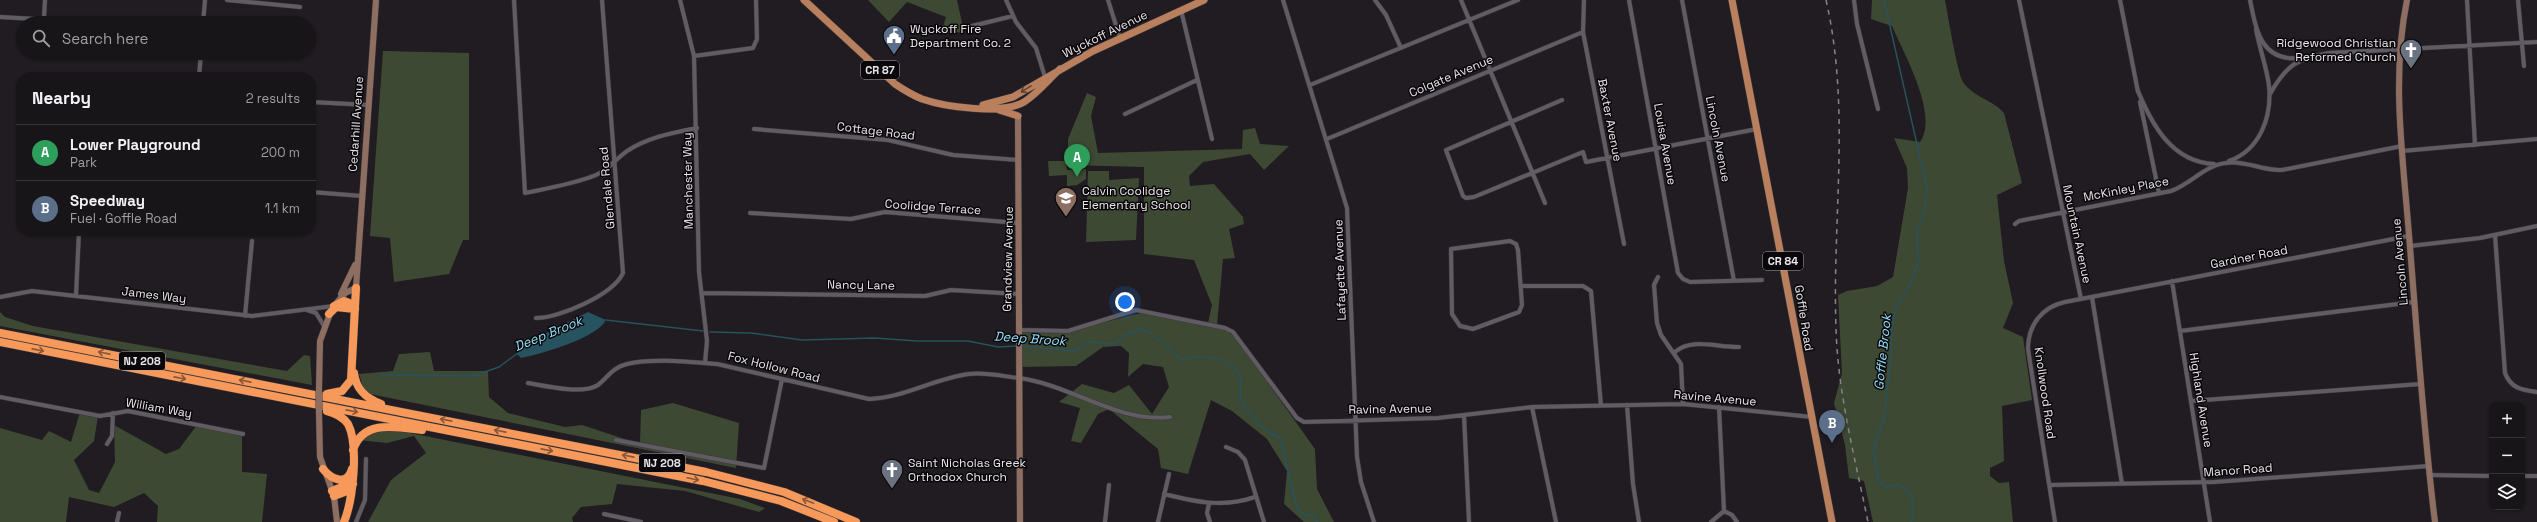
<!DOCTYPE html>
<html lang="en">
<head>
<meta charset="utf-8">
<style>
  :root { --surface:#181519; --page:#211e22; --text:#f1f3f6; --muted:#9f9fa2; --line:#363438; --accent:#2563eb }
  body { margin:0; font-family:"Space Grotesk",sans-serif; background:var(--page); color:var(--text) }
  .controls { position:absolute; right:12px; bottom:12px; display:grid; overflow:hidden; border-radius:8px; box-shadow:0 1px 3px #0004 }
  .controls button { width:36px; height:36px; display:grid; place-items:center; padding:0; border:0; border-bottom:1px solid var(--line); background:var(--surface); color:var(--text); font:20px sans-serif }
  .you { position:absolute; left:1125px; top:302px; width:14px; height:14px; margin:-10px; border:3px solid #fff; border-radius:50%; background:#1a73e8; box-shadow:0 0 0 6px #1a73e833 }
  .badge { display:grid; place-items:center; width:26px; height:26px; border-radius:50%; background:var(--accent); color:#fff; font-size:13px; font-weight:700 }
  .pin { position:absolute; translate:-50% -33px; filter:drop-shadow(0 1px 2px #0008) }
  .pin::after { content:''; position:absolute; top:21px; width:14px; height:12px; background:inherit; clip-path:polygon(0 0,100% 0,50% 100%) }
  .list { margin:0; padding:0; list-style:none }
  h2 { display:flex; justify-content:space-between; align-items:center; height:52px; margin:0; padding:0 16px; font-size:17px }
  h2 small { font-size:13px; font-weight:400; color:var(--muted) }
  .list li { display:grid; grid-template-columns:26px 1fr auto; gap:12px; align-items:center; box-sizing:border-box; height:56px; padding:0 16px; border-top:1px solid var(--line) }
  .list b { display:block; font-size:15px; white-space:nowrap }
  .list p { margin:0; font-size:13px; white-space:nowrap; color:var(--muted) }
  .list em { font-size:13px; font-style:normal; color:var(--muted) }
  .icon { flex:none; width:22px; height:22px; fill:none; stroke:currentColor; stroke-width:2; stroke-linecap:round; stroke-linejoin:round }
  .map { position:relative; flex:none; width:2537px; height:522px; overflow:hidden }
  .search { position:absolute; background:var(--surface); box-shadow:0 1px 3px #0004; left:16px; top:16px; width:300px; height:44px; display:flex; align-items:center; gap:10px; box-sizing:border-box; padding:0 14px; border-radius:22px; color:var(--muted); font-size:15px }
  .panel { position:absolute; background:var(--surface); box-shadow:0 1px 3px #0004; left:16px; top:72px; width:300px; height:164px; border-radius:16px }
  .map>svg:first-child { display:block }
  .green { fill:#3e4934 }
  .water { fill:#27525f }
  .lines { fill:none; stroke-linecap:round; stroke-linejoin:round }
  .stream { stroke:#27525f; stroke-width:1.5 }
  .street-casing { stroke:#3b383c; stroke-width:5 }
  .secondary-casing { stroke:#3b383c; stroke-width:7 }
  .primary-casing { stroke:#3b383c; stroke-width:8 }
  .highway-casing { stroke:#3b383c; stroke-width:9 }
  .street { stroke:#615b63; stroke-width:4 }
  .secondary { stroke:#8e6e61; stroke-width:6 }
  .primary { stroke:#ba805e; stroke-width:7 }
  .highway { stroke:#f6995b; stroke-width:8 }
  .rail { stroke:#878488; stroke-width:1.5; stroke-dasharray:5 5; stroke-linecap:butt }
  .secondary-bridge-casing { stroke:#3b383c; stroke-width:7; stroke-linecap:butt }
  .secondary-bridge { stroke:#8e6e61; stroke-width:6 }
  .oneway { stroke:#624434 }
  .oneway2 { stroke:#8b5736 }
  .labels { text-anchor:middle; stroke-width:3; stroke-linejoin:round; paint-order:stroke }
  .shield { fill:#090709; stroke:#a6a4a7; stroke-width:1 }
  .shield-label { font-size:11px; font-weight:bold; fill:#eae7eb }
  .poi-label { font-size:12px; fill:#eae7eb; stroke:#090709; text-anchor:start }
  .street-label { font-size:12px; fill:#eae7eb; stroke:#090709 }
  .water-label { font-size:13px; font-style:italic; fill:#94e0fa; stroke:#090709 }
</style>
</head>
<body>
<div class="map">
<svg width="2537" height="522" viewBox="0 0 2537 522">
  <rect width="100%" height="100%" fill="#201c21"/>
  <path class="green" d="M868,0H957L964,32L941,33L946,17L907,2L889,22Z
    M1872,0H1945C1948,15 1957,72 1963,82C1973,97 1993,100 2004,113L2022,183L1997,195L2004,261L2013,303L2003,328L2023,337L2032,400L2002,406L2004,461L1990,468V476L1999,483L2009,482L2013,522H1873L1864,481L1849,478L1845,445L1834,403L1842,373L1838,295L1847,291L1877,286L1893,277L1908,188L1907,168L1894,138L1920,142C1939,115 1904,54 1892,26L1871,19Z
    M383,51L469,53V240H463L449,274L394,282L390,238L370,236Z
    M1087,93L1096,97L1091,116L1098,153L1242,149L1243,130L1255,128L1260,144L1289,146L1264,170L1250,154L1203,162L1189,176L1190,186L1214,184L1243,217L1244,224L1229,229L1235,258L1223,259L1217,325L1234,335L1315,449L1317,489L1334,522H1304L1284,504L1287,471L1267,439L1232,411L1211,400L1188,474L1161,468L1158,449L1109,409L1098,414L1081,443L1071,441L1080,408L1059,402L1082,384L1114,393L1129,385L1152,414L1169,387L1163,367L1143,364L1128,377L1129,353L1121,346L1103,347L1076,366L1020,367V332L1073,330L1149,311L1208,323L1212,305L1194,260L1144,254V167L1068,165V139Z
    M1048,161H1066L1067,170L1086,169V179L1077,185L1067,186V175L1049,176Z
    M1088,171H1109V180L1139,178L1136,240L1086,242Z
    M0,312L5,317L33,326L287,371L304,355L310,356L312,385L0,326Z
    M430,352L434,371H488L489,397L508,413L565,427L582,425L640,444L641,410L673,403L739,423L736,468L365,393L359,374L393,371L399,354Z
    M80,412L98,416L94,441L74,460L89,490L99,493L115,462L114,425L166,454L179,449L197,425L242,434V472L267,474L262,522H157L158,506L144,493L114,507L69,497L66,522H0V428L42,440L49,431L71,442Z
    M375,426L740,499L765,508L759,512L685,491L617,484L612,504L581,507L572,518L573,522H368L391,480L426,453L414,436L387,443L358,440Z"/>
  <path class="water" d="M588,312L606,320C597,338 541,354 521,358L517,354L520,347L529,342Z"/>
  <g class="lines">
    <path class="stream" d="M1884,0L1927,188L1924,212L1917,230L1918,263L1910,284L1895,310L1891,333V357L1884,417L1873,449L1879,482L1887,487C1910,479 1917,503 1911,522
      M606,320L703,331
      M710,332L751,333L802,340L875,338L917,341H968L998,347L1017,346
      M1021,346L1075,351L1088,342L1114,344L1124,336L1141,329L1149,332L1182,360C1199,354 1234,355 1240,378C1242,386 1238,395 1242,402C1250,417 1265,432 1280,438L1297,508L1301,513L1315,517L1317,522
      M380,375L473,376L499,367L518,353"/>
    <g class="street-casing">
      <path id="street" d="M227,0L300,7
        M514,0L525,193C549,188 574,184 596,175C609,169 616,159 627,151C649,137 672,133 697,128
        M680,0L694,56L699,272L707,341L705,363
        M1006,0L1016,22L1036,48L1045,77
        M1108,0L1120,38
        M1283,0L1347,208L1357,457L1361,482L1374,522
        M1375,0L1386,15L1401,48
        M1461,0L1545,203
        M1584,0L1583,32L1624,244
        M1629,0L1678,273L1683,279L1690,282L1762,280
        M1682,0L1734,281
        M1854,0L1857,24L1878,109
        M2019,0L2081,299
        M2120,0L2138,92
        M2250,0C2256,30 2261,62 2300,58
        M2467,0L2475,145
        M2518,0L2524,66
        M1181,10L1212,139
        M0,17L107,23
        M44,18L45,0
        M203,23L205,0
        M968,27L1013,16
        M694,56L753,48L757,39L756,0
        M199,77L201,53
        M1310,85L1518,0
        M2138,91C2152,125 2172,162 2214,164
        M2270,94C2287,64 2297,59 2329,53L2537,42
        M1562,100L1446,150L1463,196L1466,198L1474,197L1583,152L1586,162L1757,129
        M311,102L369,105
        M2140,102L2159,193
        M1125,114L1197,80
        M754,129L888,140L953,155L1019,160
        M1327,139L1583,32
        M2402,151L2537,139
        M2229,161C2260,150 2272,117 2269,86C2267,68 2259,47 2256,29
        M311,192L362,196
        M750,213L851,219L885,212L1019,223
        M2015,224L2019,221L2171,191C2191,184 2205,165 2226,163C2245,160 2263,171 2282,170L2402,146
        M2495,235L2505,373C2511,389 2523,390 2537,392
        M1510,241L1516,244L1518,250L1522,305L1519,312L1473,329L1460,326L1452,314L1451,249Z
        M2410,246L2480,238L2537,226
        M1658,277L1654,285L1657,323L1661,335L1681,364L1683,404
        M2172,281L2210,522
        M1521,286H1583L1591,291L1601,406
        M703,293L925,296L951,290L1018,294
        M76,296L79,231
        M0,297L32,291L252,316L334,306
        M2092,297L2122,484
        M307,310L316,313L324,326
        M245,316L252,241
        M536,318C559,318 613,295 623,273L602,0
        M1019,330L1068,331L1136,310L1225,328L1233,332L1297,418L1304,422L1438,418L1532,407L1683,404L1812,417
        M2180,331L2414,302
        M1675,352C1692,337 1718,348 1739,347
        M528,383C545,386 583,395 598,385C608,377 613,367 627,364C653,358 690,362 717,364L869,399C904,398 935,378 969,374C984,372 1002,376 1018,378C1070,384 1116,423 1170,417
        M0,397L100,416L128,411L243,434
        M2191,401L2421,384
        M1627,405L1633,484L1639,522
        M1532,407L1556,522
        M1719,407L1724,511
        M1464,415L1469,522
        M616,440L764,468L782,379
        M107,444L112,436L113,413
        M1226,447L1238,452L1245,460L1264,522
        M2430,475L2492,476
        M2522,476H2537
        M2049,485L2214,482L2429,466
        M1164,494C1196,502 1223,508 1255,497
        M1209,504L1207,513L1210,522
        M1724,511L1732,515L1737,522
        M604,514L641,522
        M117,522L119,513
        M356,522L365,500L366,459
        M1105,522L1109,485
        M1158,522L1169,474
        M1711,522L1724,511
        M2055,522L2028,349C2028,325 2042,307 2065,302L2409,236"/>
    </g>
    <g class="secondary-casing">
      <path id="secondary" d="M2407,0C2391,78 2403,157 2409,235C2417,331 2423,427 2435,522
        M1018,116L1020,522
        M341,294L355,265
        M335,305L345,293L356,288L376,0
        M319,389L320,341L331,311
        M319,413L320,457L334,496L337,522"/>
    </g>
    <g class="primary-casing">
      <path id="primary" d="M804,0L895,84C904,90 912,95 922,99C945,107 1002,115 1024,102C1037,94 1049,79 1060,69
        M1732,0L1832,522
        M983,105L1013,97L1093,51L1204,0
        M999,110L1018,116"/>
    </g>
    <g class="highway-casing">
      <path id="highway" d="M334,306L344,301L352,304L355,309
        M329,314L336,307L355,309
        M0,333L706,472L784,492L856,522
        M0,342L703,481L781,501L834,522
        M354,373C356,389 365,398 381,404
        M327,394L342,391L351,380L356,288
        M327,411C335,413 343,417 348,424C359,445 353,500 344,522
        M353,450C363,419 397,427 422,430
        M323,469C331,479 347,487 352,469
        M332,491L347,485L352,475
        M334,496L347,491L353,484"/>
    </g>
    <use href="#street" class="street"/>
    <use href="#secondary" class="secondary"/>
    <use href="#primary" class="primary"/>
    <use href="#highway" class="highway"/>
    <path class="rail" d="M1826,0C1851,109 1832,219 1836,329C1838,394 1855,458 1868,522"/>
    <g class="secondary-bridge-casing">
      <path id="secondary-bridge" d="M319,413V389"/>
    </g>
    <use href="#secondary-bridge" class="secondary-bridge"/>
  </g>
  <defs><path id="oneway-shaft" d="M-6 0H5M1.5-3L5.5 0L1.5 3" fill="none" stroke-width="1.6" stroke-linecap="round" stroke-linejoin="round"/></defs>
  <use class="oneway" href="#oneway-shaft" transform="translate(1026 89) rotate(148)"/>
  <g class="oneway2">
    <use href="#oneway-shaft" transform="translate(38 350) rotate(11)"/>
    <use href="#oneway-shaft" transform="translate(104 353) rotate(-169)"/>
    <use href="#oneway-shaft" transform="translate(180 378) rotate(11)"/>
    <use href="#oneway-shaft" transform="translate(245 381) rotate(-169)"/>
    <use href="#oneway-shaft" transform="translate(352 411) rotate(11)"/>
    <use href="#oneway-shaft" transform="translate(446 420) rotate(-169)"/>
    <use href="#oneway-shaft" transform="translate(500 431) rotate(-169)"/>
    <use href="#oneway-shaft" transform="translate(547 450) rotate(11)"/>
    <use href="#oneway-shaft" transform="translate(628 456) rotate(-169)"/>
    <use href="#oneway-shaft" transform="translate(693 479) rotate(12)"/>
    <use href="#oneway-shaft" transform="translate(808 501) rotate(-159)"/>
  </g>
  <defs>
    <g id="civic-pin" transform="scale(1.15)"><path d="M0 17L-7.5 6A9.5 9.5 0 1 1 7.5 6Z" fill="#5c6f8a" stroke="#090709"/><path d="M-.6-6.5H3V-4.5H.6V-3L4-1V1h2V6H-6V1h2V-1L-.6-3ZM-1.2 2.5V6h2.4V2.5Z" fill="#fff"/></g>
    <g id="church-pin" transform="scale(1.15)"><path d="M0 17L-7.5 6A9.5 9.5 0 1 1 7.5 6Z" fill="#6b7280" stroke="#090709"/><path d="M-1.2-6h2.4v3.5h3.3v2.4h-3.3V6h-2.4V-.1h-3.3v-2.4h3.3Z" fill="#fff"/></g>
    <g id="school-pin" transform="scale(1.15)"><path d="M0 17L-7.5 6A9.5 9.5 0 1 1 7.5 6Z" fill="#8d6e63" stroke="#090709"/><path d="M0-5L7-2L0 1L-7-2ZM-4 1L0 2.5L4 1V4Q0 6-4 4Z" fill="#fff"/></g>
  </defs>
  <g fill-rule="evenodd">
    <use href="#civic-pin" x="894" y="36"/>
    <use href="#church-pin" x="2411" y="50"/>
    <use href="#school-pin" x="1066" y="198"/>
    <use href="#church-pin" x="892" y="470"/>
  </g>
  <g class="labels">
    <g class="shield">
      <rect x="861" y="61" width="38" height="18" rx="3"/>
      <rect x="1763" y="252" width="40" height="18" rx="3"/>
      <rect x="119" y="352" width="46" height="18" rx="3"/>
      <rect x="639" y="454" width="46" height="18" rx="3"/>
    </g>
    <g class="shield-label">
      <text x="880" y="74">CR 87</text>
      <text x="1783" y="265">CR 84</text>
      <text x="142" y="365">NJ 208</text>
      <text x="662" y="467">NJ 208</text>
    </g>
    <g class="poi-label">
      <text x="910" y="33">Wyckoff Fire<tspan x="910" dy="14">Department Co. 2</tspan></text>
      <text x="2396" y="47" text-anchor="end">Ridgewood Christian<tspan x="2396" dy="14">Reformed Church</tspan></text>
      <text x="1082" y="195">Calvin Coolidge<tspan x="1082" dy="14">Elementary School</tspan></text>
      <text x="908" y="467">Saint Nicholas Greek<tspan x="908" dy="14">Orthodox Church</tspan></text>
    </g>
    <g class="street-label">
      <text transform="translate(1105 34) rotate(-26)" y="4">Wyckoff Avenue</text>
      <text transform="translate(1451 76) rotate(-23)" y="4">Colgate Avenue</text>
      <text transform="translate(1610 120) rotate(79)" y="4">Baxter Avenue</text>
      <text transform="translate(356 124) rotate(-86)" y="4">Cedarhill Avenue</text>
      <text transform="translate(876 131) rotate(7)" y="4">Cottage Road</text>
      <text transform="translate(1718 139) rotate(79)" y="4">Lincoln Avenue</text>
      <text transform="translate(1665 144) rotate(80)" y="4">Louisa Avenue</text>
      <text transform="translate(688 181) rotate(-91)" y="4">Manchester Way</text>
      <text transform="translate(607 188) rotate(-95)" y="4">Glendale Road</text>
      <text transform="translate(2126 189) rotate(-11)" y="4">McKinley Place</text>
      <text transform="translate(933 207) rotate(4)" y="4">Coolidge Terrace</text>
      <text transform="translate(2077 234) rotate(78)" y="4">Mountain Avenue</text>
      <text transform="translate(2249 257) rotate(-11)" y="4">Gardner Road</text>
      <text transform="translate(1008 259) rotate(-89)" y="4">Grandview Avenue</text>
      <text transform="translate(2400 262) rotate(-95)" y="4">Lincoln Avenue</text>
      <text transform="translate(1340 270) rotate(-92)" y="4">Lafayette Avenue</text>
      <text transform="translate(861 285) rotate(1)" y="4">Nancy Lane</text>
      <text transform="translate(154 295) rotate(7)" y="4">James Way</text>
      <text transform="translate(1804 318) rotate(81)" y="4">Goffle Road</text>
      <text transform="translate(774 367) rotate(14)" y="4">Fox Hollow Road</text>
      <text transform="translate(2045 393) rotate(82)" y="4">Knollwood Road</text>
      <text transform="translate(1715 398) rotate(5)" y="4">Ravine Avenue</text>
      <text transform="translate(2201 400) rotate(81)" y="4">Highland Avenue</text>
      <text transform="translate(159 408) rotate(10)" y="4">William Way</text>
      <text transform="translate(1390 409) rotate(-1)" y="4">Ravine Avenue</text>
      <text transform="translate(2238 470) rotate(-4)" y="4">Manor Road</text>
    </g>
    <g class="water-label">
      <text transform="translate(548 333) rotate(-22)" y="5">Deep Brook</text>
      <text transform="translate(1030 338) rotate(4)" y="5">Deep Brook</text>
      <text transform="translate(1882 352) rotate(-84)" y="5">Goffle Brook</text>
    </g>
  </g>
</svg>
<div class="controls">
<button>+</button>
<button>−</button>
<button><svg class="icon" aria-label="layers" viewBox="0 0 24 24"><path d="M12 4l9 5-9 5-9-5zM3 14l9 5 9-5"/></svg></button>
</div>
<div class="you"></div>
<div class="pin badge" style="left:1077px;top:177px;background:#2e9e5b">A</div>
<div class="pin badge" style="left:1832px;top:443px;background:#5c6f8a">B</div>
<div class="search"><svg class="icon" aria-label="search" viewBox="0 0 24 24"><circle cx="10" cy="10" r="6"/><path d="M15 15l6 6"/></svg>Search here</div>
<section class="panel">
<h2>Nearby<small>2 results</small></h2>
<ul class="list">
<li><span class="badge" style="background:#2e9e5b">A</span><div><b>Lower Playground</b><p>Park</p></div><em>200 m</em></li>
<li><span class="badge" style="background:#5c6f8a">B</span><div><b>Speedway</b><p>Fuel · Goffle Road</p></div><em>1.1 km</em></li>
</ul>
</section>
</div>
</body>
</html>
